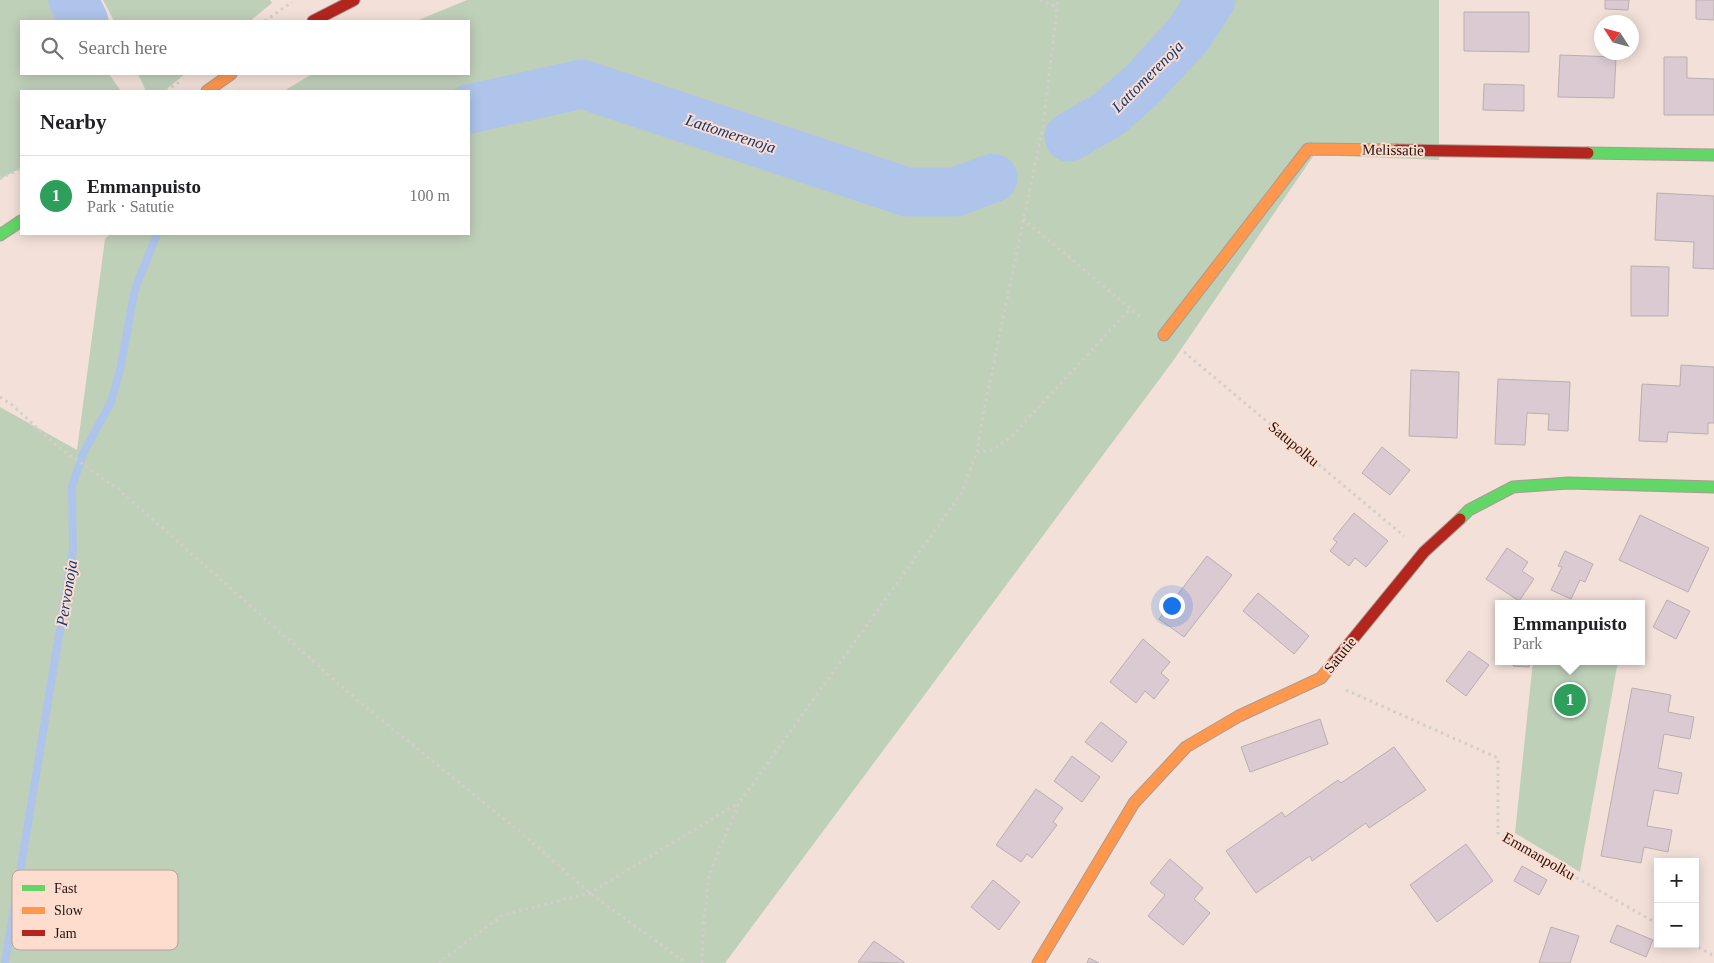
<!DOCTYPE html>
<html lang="en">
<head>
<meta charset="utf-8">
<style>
  :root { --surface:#fff; --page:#f6f6f6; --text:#202124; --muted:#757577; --line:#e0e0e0; --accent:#b45309 }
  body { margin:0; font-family:"Times New Roman",serif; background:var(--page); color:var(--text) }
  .controls { position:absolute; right:15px; bottom:15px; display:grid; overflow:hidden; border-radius:0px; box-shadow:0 2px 12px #0003 }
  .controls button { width:45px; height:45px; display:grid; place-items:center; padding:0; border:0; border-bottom:1px solid var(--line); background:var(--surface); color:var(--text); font:25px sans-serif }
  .compass { position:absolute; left:1594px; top:15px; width:45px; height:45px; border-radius:50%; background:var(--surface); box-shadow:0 2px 12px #0003; rotate:306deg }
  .you { position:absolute; left:1171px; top:605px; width:18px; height:18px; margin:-12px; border:4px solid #fff; border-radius:50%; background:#1a73e8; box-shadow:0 0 0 8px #1a73e833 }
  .badge { display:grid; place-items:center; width:32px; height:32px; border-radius:50%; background:var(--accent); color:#fff; font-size:16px; font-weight:700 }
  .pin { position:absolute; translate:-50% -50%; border:2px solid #fff; box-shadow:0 1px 5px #0006 }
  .popup { position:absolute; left:1495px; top:600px; width:150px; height:65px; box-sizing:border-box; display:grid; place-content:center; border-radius:0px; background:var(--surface); filter:drop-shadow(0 1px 4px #0005); font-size:16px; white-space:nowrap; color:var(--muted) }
  .popup b { font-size:19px; color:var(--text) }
  .popup::after { content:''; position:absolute; left:50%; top:100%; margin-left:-10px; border:10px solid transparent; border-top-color:var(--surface) }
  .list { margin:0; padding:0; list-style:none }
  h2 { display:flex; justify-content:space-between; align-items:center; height:65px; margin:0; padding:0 20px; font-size:21px }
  h2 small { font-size:16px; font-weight:400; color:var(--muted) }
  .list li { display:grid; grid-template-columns:32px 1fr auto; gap:15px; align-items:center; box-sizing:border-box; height:80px; padding:0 20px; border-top:1px solid var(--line) }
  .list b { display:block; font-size:19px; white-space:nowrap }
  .list p { margin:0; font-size:16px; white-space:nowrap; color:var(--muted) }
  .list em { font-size:16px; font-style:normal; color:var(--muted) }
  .icon { flex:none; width:28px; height:28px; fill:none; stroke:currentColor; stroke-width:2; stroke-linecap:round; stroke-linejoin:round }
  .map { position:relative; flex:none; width:1714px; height:963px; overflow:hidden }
  .search { position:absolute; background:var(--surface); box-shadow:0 2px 12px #0003; left:20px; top:20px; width:450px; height:55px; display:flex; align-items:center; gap:12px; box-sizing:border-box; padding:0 18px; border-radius:0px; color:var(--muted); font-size:19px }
  .panel { position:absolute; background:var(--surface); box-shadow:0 2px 12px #0003; left:20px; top:90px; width:450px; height:145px; border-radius:0px }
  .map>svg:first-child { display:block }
  .green { fill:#bfd0b9 }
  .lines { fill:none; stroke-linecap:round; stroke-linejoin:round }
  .stream { stroke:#aec4ea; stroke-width:8 }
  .river { stroke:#aec4ea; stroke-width:49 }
  .building { fill:#dbcad2; stroke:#baaeaf }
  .fast-casing { stroke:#a99b95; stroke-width:13 }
  .slow-casing { stroke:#a99b95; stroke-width:13 }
  .jam-casing { stroke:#a99b95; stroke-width:13 }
  .path { stroke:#d3cdcb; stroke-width:3; stroke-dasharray:2.5 4; stroke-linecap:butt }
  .fast { stroke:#63d668; stroke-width:11 }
  .slow { stroke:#ff974d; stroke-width:11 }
  .jam { stroke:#b3261e; stroke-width:11 }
  .labels { text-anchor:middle; stroke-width:4; stroke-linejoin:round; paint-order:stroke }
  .street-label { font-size:15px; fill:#20140f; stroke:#fedcce }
  .water-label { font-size:16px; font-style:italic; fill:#083a7c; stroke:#fedcce }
  .key { fill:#fedcce; stroke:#bba095; stroke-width:1 }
  .key-label { font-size:14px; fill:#20140f }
</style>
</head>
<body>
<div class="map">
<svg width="1714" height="963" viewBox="0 0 1714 963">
  <rect width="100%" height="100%" fill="#f3e1d9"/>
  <path class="green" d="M0,0H73L84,21H21V74H109L121,91H21V168L0,179Z
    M103,0H270L272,3L250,21H114Z
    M467,0H1439V160L1314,155L1173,361L725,963H0V407L77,450L105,239L110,234H469V91H284L312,74H469V21H416Z
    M138,74H185L164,91H146Z
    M1533,661H1618L1580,872L1515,833Z"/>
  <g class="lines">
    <path class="stream" d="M5,963L73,550L72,486L83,454L111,402L120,370L135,289L157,234"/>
    <path class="river" d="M73,0L84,21
      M469,109L582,84L907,192H955L993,178
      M1069,137L1109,114L1142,85L1188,35L1211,0"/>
  </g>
  <path class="building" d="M1605,0H1629L1628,10L1605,9Z
    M1696,0H1714V20L1696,19Z
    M1464,12H1529V52L1464,51Z
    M1560,55L1616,57L1614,98L1558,97Z
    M1664,57H1687V78L1714,79V115H1664Z
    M1484,84L1524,85V111L1483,110Z
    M1657,193L1714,196V269L1693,268L1694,242L1655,240Z
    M1631,266L1669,267L1668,316H1631Z
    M1681,365L1714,367V423H1708V434L1668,432L1667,442L1639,441L1642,384L1680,386Z
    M1411,370L1459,372L1457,438L1409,436Z
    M1498,379L1570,382L1568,431L1548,430L1549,414L1527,413L1525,445L1495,444Z
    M1382,447L1410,470L1390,495L1362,473Z
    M1354,513L1388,541L1366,567L1355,558L1349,566L1330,551L1337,542L1333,539Z
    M1640,515L1709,548L1688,592L1619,560Z
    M1507,548L1528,562L1522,571L1534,579L1519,601L1486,579Z
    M1565,551L1593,564L1585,582L1580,580L1571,599L1551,590L1562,567L1558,566Z
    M1207,556L1232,575L1184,637L1159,619Z
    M1258,593L1309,636L1294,654L1243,611Z
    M1667,600L1690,611L1676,639L1653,627Z
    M1143,639L1170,662L1161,673L1169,680L1154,699L1145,691L1136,703L1110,682Z
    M1469,651L1489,665L1466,696L1446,681Z
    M1514,661H1530L1529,667L1513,666Z
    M1632,688L1671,695L1668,712L1694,717L1690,739L1664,734L1658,768L1682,773L1678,794L1654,790L1647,826L1672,830L1668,852L1644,847L1641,863L1601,856Z
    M1320,719L1328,744L1250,772L1241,747Z
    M1101,722L1127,742L1112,762L1085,742Z
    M1394,747L1426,790L1369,828L1366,823L1312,861L1310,856L1256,893L1226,851L1282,812L1285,817L1338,780L1341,783Z
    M1072,756L1100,777L1082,802L1054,781Z
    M1036,789L1063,808L1053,822L1057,825L1032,858L1027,854L1021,862L996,845Z
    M1466,844L1493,881L1437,922L1410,885Z
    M1170,859L1203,888L1194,899L1210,913L1183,945L1148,916L1165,895L1150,883Z
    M1522,866L1547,880L1539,895L1514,881Z
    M993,880L1020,902L999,930L971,907Z
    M1617,925L1653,940L1646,957L1610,942Z
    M1551,927L1579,936L1570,963H1539Z
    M874,941L904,962V963L858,962Z
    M1089,958L1099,963H1087Z"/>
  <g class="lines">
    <g class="fast-casing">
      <path id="fast" d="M1588,153L1714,155
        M0,235L21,221
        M1460,519L1469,510L1513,487L1568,483L1714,487"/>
    </g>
    <g class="slow-casing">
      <path id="slow" d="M207,91L231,74
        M1164,335L1308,149L1397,150
        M1038,963L1134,803L1186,747L1239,716L1321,678L1335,661"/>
    </g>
    <g class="jam-casing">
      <path id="jam" d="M313,21L354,0
        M1397,150L1588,153
        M1335,661L1424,552L1460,519"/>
    </g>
    <path class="path" d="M1040,0L1057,7
      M265,21L292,2
      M166,91L182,80
      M0,179L21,168
      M1023,219L1143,319
      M1184,352L1404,536
      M0,397L11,404L57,446L118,489L357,700L519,831L590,893L686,963
      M977,452L991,450L1010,438L1130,309
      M1346,690L1498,758V833L1658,924
      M1693,944L1714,956
      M438,963L503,915L590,893L738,803
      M702,963L703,932L709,875L739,803L961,494L977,452L983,415L1043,126L1058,0"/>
    <use href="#fast" class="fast"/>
    <use href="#slow" class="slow"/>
    <use href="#jam" class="jam"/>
  </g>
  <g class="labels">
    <g class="street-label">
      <text transform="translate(1393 150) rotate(1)" y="5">Melissatie</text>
      <text transform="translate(1294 444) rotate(40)" y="5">Satupolku</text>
      <text transform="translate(1340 655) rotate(-51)" y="5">Satutie</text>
      <text transform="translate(1539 856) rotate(30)" y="5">Emmanpolku</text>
    </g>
    <g class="water-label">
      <text transform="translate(1147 76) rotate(-45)" y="6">Lattomerenoja</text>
      <text transform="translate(731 133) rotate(18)" y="6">Lattomerenoja</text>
      <text transform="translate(66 593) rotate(-81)" y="6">Pervonoja</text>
    </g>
  </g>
  <rect x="12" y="870" width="166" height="80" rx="8" class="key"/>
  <rect x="22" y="885" width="23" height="6" fill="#63d668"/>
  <rect x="22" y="907" width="23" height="7" fill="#ff974d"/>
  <rect x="22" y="930" width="23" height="6" fill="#b3261e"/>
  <g class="key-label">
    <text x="54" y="893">Fast</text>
    <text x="54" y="915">Slow</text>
    <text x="54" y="938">Jam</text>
  </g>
</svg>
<div class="controls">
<button>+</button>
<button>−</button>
</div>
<svg class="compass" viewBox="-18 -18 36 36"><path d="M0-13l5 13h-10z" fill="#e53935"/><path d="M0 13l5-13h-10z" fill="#757577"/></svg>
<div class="you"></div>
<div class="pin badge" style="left:1570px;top:700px;background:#2e9e5b">1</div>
<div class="popup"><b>Emmanpuisto</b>Park</div>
<div class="search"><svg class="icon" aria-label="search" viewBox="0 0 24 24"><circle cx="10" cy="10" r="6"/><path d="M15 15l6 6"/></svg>Search here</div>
<section class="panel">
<h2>Nearby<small></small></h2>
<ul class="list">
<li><span class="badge" style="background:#2e9e5b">1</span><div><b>Emmanpuisto</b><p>Park · Satutie</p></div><em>100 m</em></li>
</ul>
</section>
</div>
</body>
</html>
